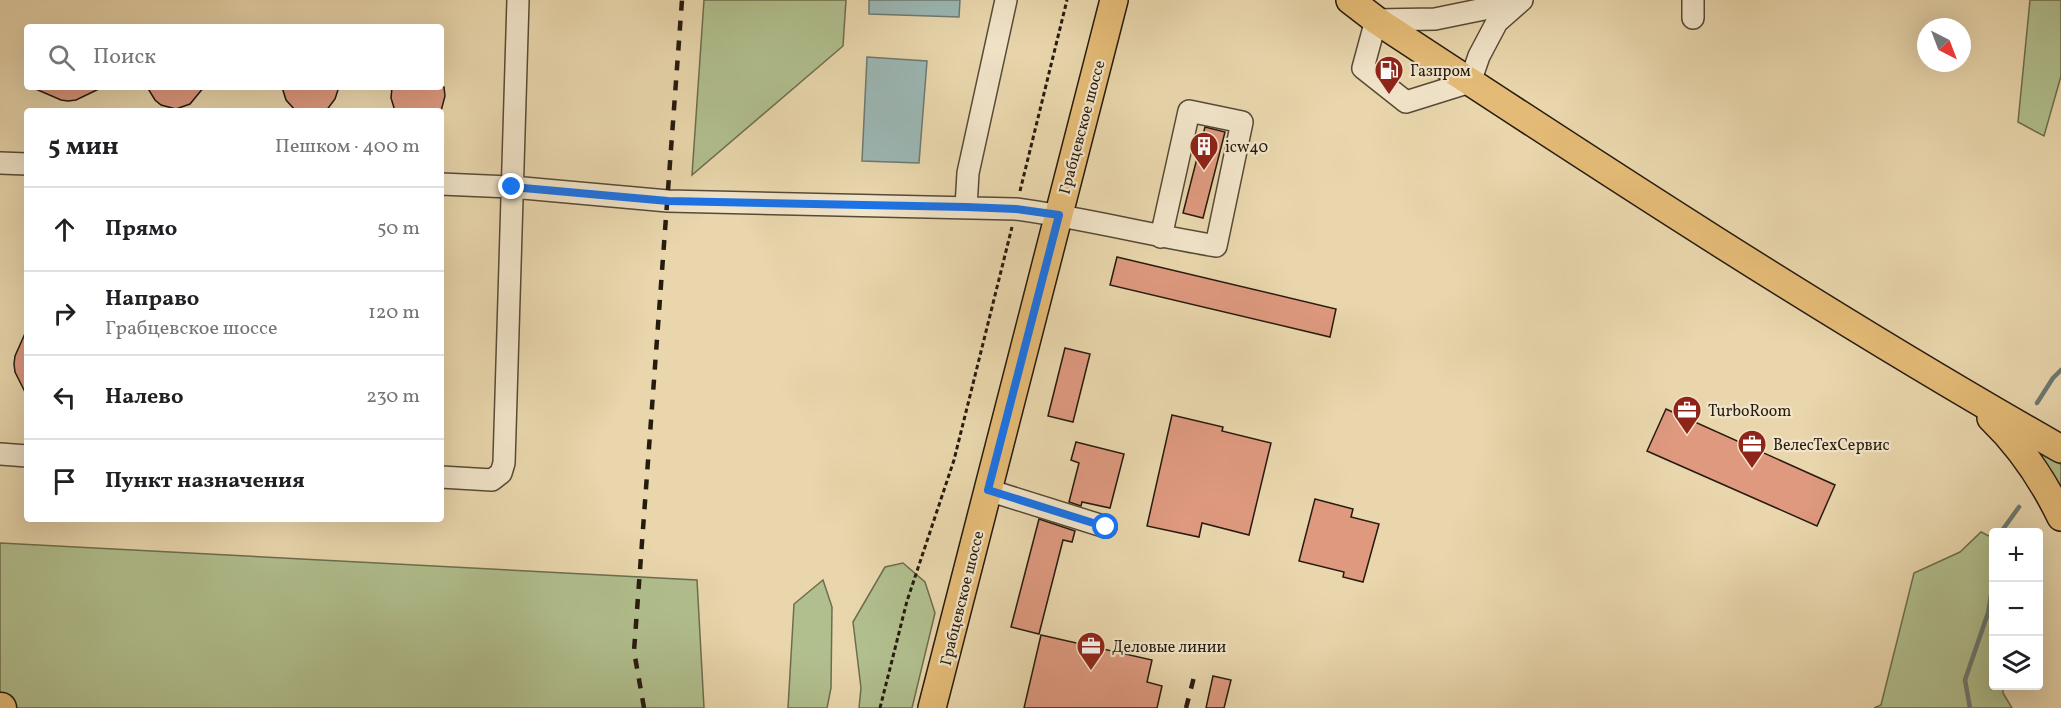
<!DOCTYPE html>
<html lang="ru">
<head>
<meta charset="utf-8">
<style>
  :root { --surface:#fff; --page:#f6f6f6; --text:#202124; --muted:#757577; --line:#e0e0e0 }
  body { margin:0; font-family:Vollkorn,serif; background:var(--page); color:var(--text) }
  .controls { position:absolute; right:18px; bottom:18px; display:grid; overflow:hidden; border-radius:6px; box-shadow:0 6px 24px #0002 }
  .controls button { width:54px; height:54px; display:grid; place-items:center; padding:0; border:0; border-bottom:2px solid var(--line); background:var(--surface); color:var(--text); font:30px sans-serif }
  .compass { position:absolute; left:1917px; top:18px; width:54px; height:54px; border-radius:50%; background:var(--surface); box-shadow:0 6px 24px #0002; rotate:138deg }
  .stop { position:absolute; width:18px; height:18px; margin:-14px; border:4px solid #1a73e8; border-radius:50%; background:#fff }
  .stop.end { background:#1a73e8; border-color:#fff; box-shadow:0 2px 6px #0008 }
  .list { margin:0; padding:0; list-style:none }
  h2 { display:flex; justify-content:space-between; align-items:center; height:78px; margin:0; padding:0 24px; font-size:26px }
  h2 small { font-size:20px; font-weight:400; color:var(--muted) }
  .list li { display:grid; grid-template-columns:39px 1fr auto; gap:18px; align-items:center; box-sizing:border-box; height:84px; padding:0 24px; border-top:2px solid var(--line) }
  .list b { display:block; font-size:22px; white-space:nowrap }
  .list p { margin:0; font-size:20px; white-space:nowrap; color:var(--muted) }
  .list em { font-size:20px; font-style:normal; color:var(--muted) }
  .icon { flex:none; width:33px; height:33px; fill:none; stroke:currentColor; stroke-width:2; stroke-linecap:round; stroke-linejoin:round }
  .map { position:relative; flex:none; width:2061px; height:708px; overflow:hidden }
  .search { position:absolute; background:var(--surface); box-shadow:0 6px 24px #0002; left:24px; top:24px; width:420px; height:66px; display:flex; align-items:center; gap:15px; box-sizing:border-box; padding:0 21px; border-radius:6px; color:var(--muted); font-size:22px }
  .panel { position:absolute; background:var(--surface); box-shadow:0 6px 24px #0002; left:24px; top:108px; width:420px; height:414px; border-radius:6px }
  .map>svg:first-child { display:block }
  .green { fill:#b1bf8e; stroke:#6c6d4e; stroke-width:1.5 }
  .water { fill:#9bb7b4; stroke:#6c7972; stroke-width:1.5 }
  .lines { fill:none; stroke-linecap:round; stroke-linejoin:round }
  .stream { stroke:#6c7972; stroke-width:4.5 }
  .building { fill:#de997f; stroke:#261b0f; stroke-width:1.5 }
  .minor-casing { stroke:#574a36; stroke-width:24 }
  .major-casing { stroke:#261b0f; stroke-width:30 }
  .highway-casing { stroke:#261b0f; stroke-width:33 }
  .path { stroke:#261b0f; stroke-width:3; stroke-dasharray:4.5 3; stroke-linecap:butt }
  .minor { stroke:#f1e4c9; stroke-width:21 }
  .major { stroke:#e4bb76; stroke-width:27 }
  .highway { stroke:#e4bb76; stroke-width:30 }
  .rail { stroke:#261b0f; stroke-width:4.5; stroke-dasharray:10 10; stroke-linecap:butt }
  .route { stroke:#1a73e8; stroke-width:8 }
  .labels { text-anchor:middle; stroke-width:4.5; stroke-linejoin:round; paint-order:stroke }
  .poi-label { font-size:16px; fill:#261b0f; stroke:#f1e4c9; text-anchor:start }
  .street-label { font-size:16px; fill:#261b0f; stroke:#f1e4c9 }
</style>
</head>
<body>
<div class="map">
<svg width="2061" height="708" viewBox="0 0 2061 708">
  <rect width="100%" height="100%" fill="#e9d6ac"/>
  <filter id="stains"><feTurbulence type="fractalNoise" baseFrequency=".00333" numOctaves="4"/><feColorMatrix values="0 0 0 0 .2 0 0 0 0 .09 0 0 0 0 .02 0 0 0 .5 -.17"/></filter>
  <radialGradient id="worn" r=".72"><stop offset=".6" stop-color="#630" stop-opacity="0"/><stop offset="1" stop-color="#630" stop-opacity=".3"/></radialGradient>
  <path class="green" d="M704,0H846L843,46L692,175Z
    M2030,0H2061V76L2044,136L2018,122Z
    M2038,447L2061,465V495L2035,451Z
    M1981,532L1993,538L1994,686H2003V693L2012,708H1874L1881,705L1914,573L1960,552Z
    M0,543L697,580L704,708H0Z
    M903,563L925,582L935,613L912,708H859L861,688L853,622L885,567Z
    M823,580L832,607L831,688L827,708H788L794,604Z"/>
  <path class="water" d="M869,0H960L959,17L869,14Z
    M867,57L927,61L919,163L862,161Z"/>
  <g class="lines">
    <path class="stream" d="M2037,403L2053,378L2061,370
      M2001,532L2019,507
      M1970,708L1965,680L1988,613L1994,577"/>
  </g>
  <path class="building" d="M31,87H103L76,100L68,101L61,100Z
    M147,87H204L190,104L176,109L161,105L155,100Z
    M282,87H339L335,99L326,111H296L286,100Z
    M392,87H444L445,96L441,111H395L391,98Z
    M1205,127L1225,132L1203,218L1183,213Z
    M1117,257L1336,309L1330,337L1110,285Z
    M27,329V396L15,372L14,364L15,356Z
    M1065,348L1090,354L1073,422L1048,416Z
    M1666,409L1835,485L1817,526L1647,451Z
    M1172,415L1223,427L1222,431L1271,443L1249,535L1202,523L1199,537L1147,526Z
    M1076,442L1124,454L1110,508L1082,502L1081,506L1069,502L1079,463L1071,460Z
    M1315,499L1353,509L1351,517L1379,524L1363,582L1343,577L1344,572L1299,561Z
    M1039,519L1075,531L1072,542L1063,540L1039,634L1011,627Z
    M1041,635L1152,660L1147,682L1162,686L1157,708H1024Z
    M1213,676L1231,680L1224,708H1206Z"/>
  <g class="lines">
    <g class="minor-casing">
      <path id="minor" d="M1510,0L1484,9L1435,19L1376,20L1363,68L1406,102L1470,82L1479,56L1497,22L1522,0
        M1693,0V18
        M0,163L27,164
        M441,184L512,187L668,201L1016,209C1083,218 1149,235 1216,246L1242,122L1189,111L1161,237
        M966,207L968,173L1006,0
        M0,454L27,456
        M441,477L492,480L501,473L504,463L518,0
        M988,490L1106,527"/>
    </g>
    <g class="major-casing">
      <path id="major" d="M1350,0L1376,20C1601,168 1827,316 2061,449
        M1991,418C2021,447 2043,480 2061,517
        M932,708L1114,0"/>
    </g>
    <g class="highway-casing">
      <path id="highway" d="M0,708H1"/>
    </g>
    <path class="path" d="M1020,191L1067,0
      M880,708L907,601L954,460L1012,227"/>
    <use href="#minor" class="minor"/>
    <use href="#major" class="major"/>
    <use href="#highway" class="highway"/>
    <path class="rail" d="M644,708L634,651L682,0
      M1186,708L1194,677"/>
  </g>
  <g class="lines">
    <path class="route" d="M512,187L668,201L966,207L1016,209L1059,215L988,490L1106,527"/>
  </g>
  <defs>
    <g id="fuel-pin" transform="scale(1.5)"><path d="M0 17L-7.5 6A9.5 9.5 0 1 1 7.5 6Z" fill="#8f2418" stroke="#f1e4c9"/><path d="M-5.5-6h7V0h2V4h1.3V-2.5L3-4.5l.8-.8L6-3V5H2.5V1h-1V6h-7ZM-4.2-4.7v3.2H.2V-4.7Z" fill="#fff"/></g>
    <g id="building-pin" transform="scale(1.5)"><path d="M0 17L-7.5 6A9.5 9.5 0 1 1 7.5 6Z" fill="#8f2418" stroke="#f1e4c9"/><path d="M-4-6H4V6H1V3H-1V6H-4ZM-2.5-4.3h1.7v1.8h-1.7ZM.8-4.3h1.7v1.8H.8ZM-2.5-1h1.7V.8h-1.7ZM.8-1h1.7V.8H.8Z" fill="#fff"/></g>
    <g id="office-pin" transform="scale(1.5)"><path d="M0 17L-7.5 6A9.5 9.5 0 1 1 7.5 6Z" fill="#8f2418" stroke="#f1e4c9"/><path d="M-6-3h4V-5.5h4V-3h4V5H-6ZM-1-4.5V-3h2v-1.5ZM-6 0V1H6V0Z" fill="#fff"/></g>
  </defs>
  <g fill-rule="evenodd">
    <use href="#fuel-pin" x="1389" y="70"/>
    <use href="#building-pin" x="1204" y="146"/>
    <use href="#office-pin" x="1687" y="410"/>
    <use href="#office-pin" x="1752" y="444"/>
    <use href="#office-pin" x="1091" y="646"/>
  </g>
  <g class="labels">
    <g class="poi-label">
      <text x="1410" y="76">Газпром</text>
      <text x="1225" y="152">icw40</text>
      <text x="1708" y="416">TurboRoom</text>
      <text x="1773" y="450">ВелесТехСервис</text>
      <text x="1112" y="652">Деловые линии</text>
    </g>
    <g class="street-label">
      <text transform="translate(1081 127) rotate(-75)" y="6">Грабцевское шоссе</text>
      <text transform="translate(961 598) rotate(-76)" y="6">Грабцевское шоссе</text>
    </g>
  </g>
  <rect width="100%" height="100%" filter="url(#stains)"/>
  <rect width="100%" height="100%" fill="url(#worn)"/>
</svg>
<div class="controls">
<button>+</button>
<button>−</button>
<button><svg class="icon" aria-label="layers" viewBox="0 0 24 24"><path d="M12 4l9 5-9 5-9-5zM3 14l9 5 9-5"/></svg></button>
</div>
<svg class="compass" viewBox="-18 -18 36 36"><path d="M0-13l5 13h-10z" fill="#e53935"/><path d="M0 13l5-13h-10z" fill="#757577"/></svg>
<div class="stop" style="left:1106px;top:527px"></div>
<div class="stop end" style="left:512px;top:187px"></div>
<div class="search"><svg class="icon" aria-label="search" viewBox="0 0 24 24"><circle cx="10" cy="10" r="6"/><path d="M15 15l6 6"/></svg>Поиск</div>
<section class="panel">
<h2>5 мин<small>Пешком · 400 m</small></h2>
<ul class="list">
<li><svg class="icon" aria-label="ahead" viewBox="0 0 24 24"><path d="M12 20V5M6 11l6-6 6 6"/></svg><div><b>Прямо</b></div><em>50 m</em></li>
<li><svg class="icon" aria-label="right" viewBox="0 0 24 24"><path d="M7 20v-9h11M14 6l5 5-5 5"/></svg><div><b>Направо</b><p>Грабцевское шоссе</p></div><em>120 m</em></li>
<li><svg class="icon" aria-label="left" viewBox="0 0 24 24"><path d="M17 20v-9H6M10 6l-5 5 5 5"/></svg><div><b>Налево</b></div><em>230 m</em></li>
<li><svg class="icon" aria-label="arrive" viewBox="0 0 24 24"><path d="M6 21V4h12l-3 4 3 4H6"/></svg><div><b>Пункт назначения</b></div></li>
</ul>
</section>
</div>
</body>
</html>
